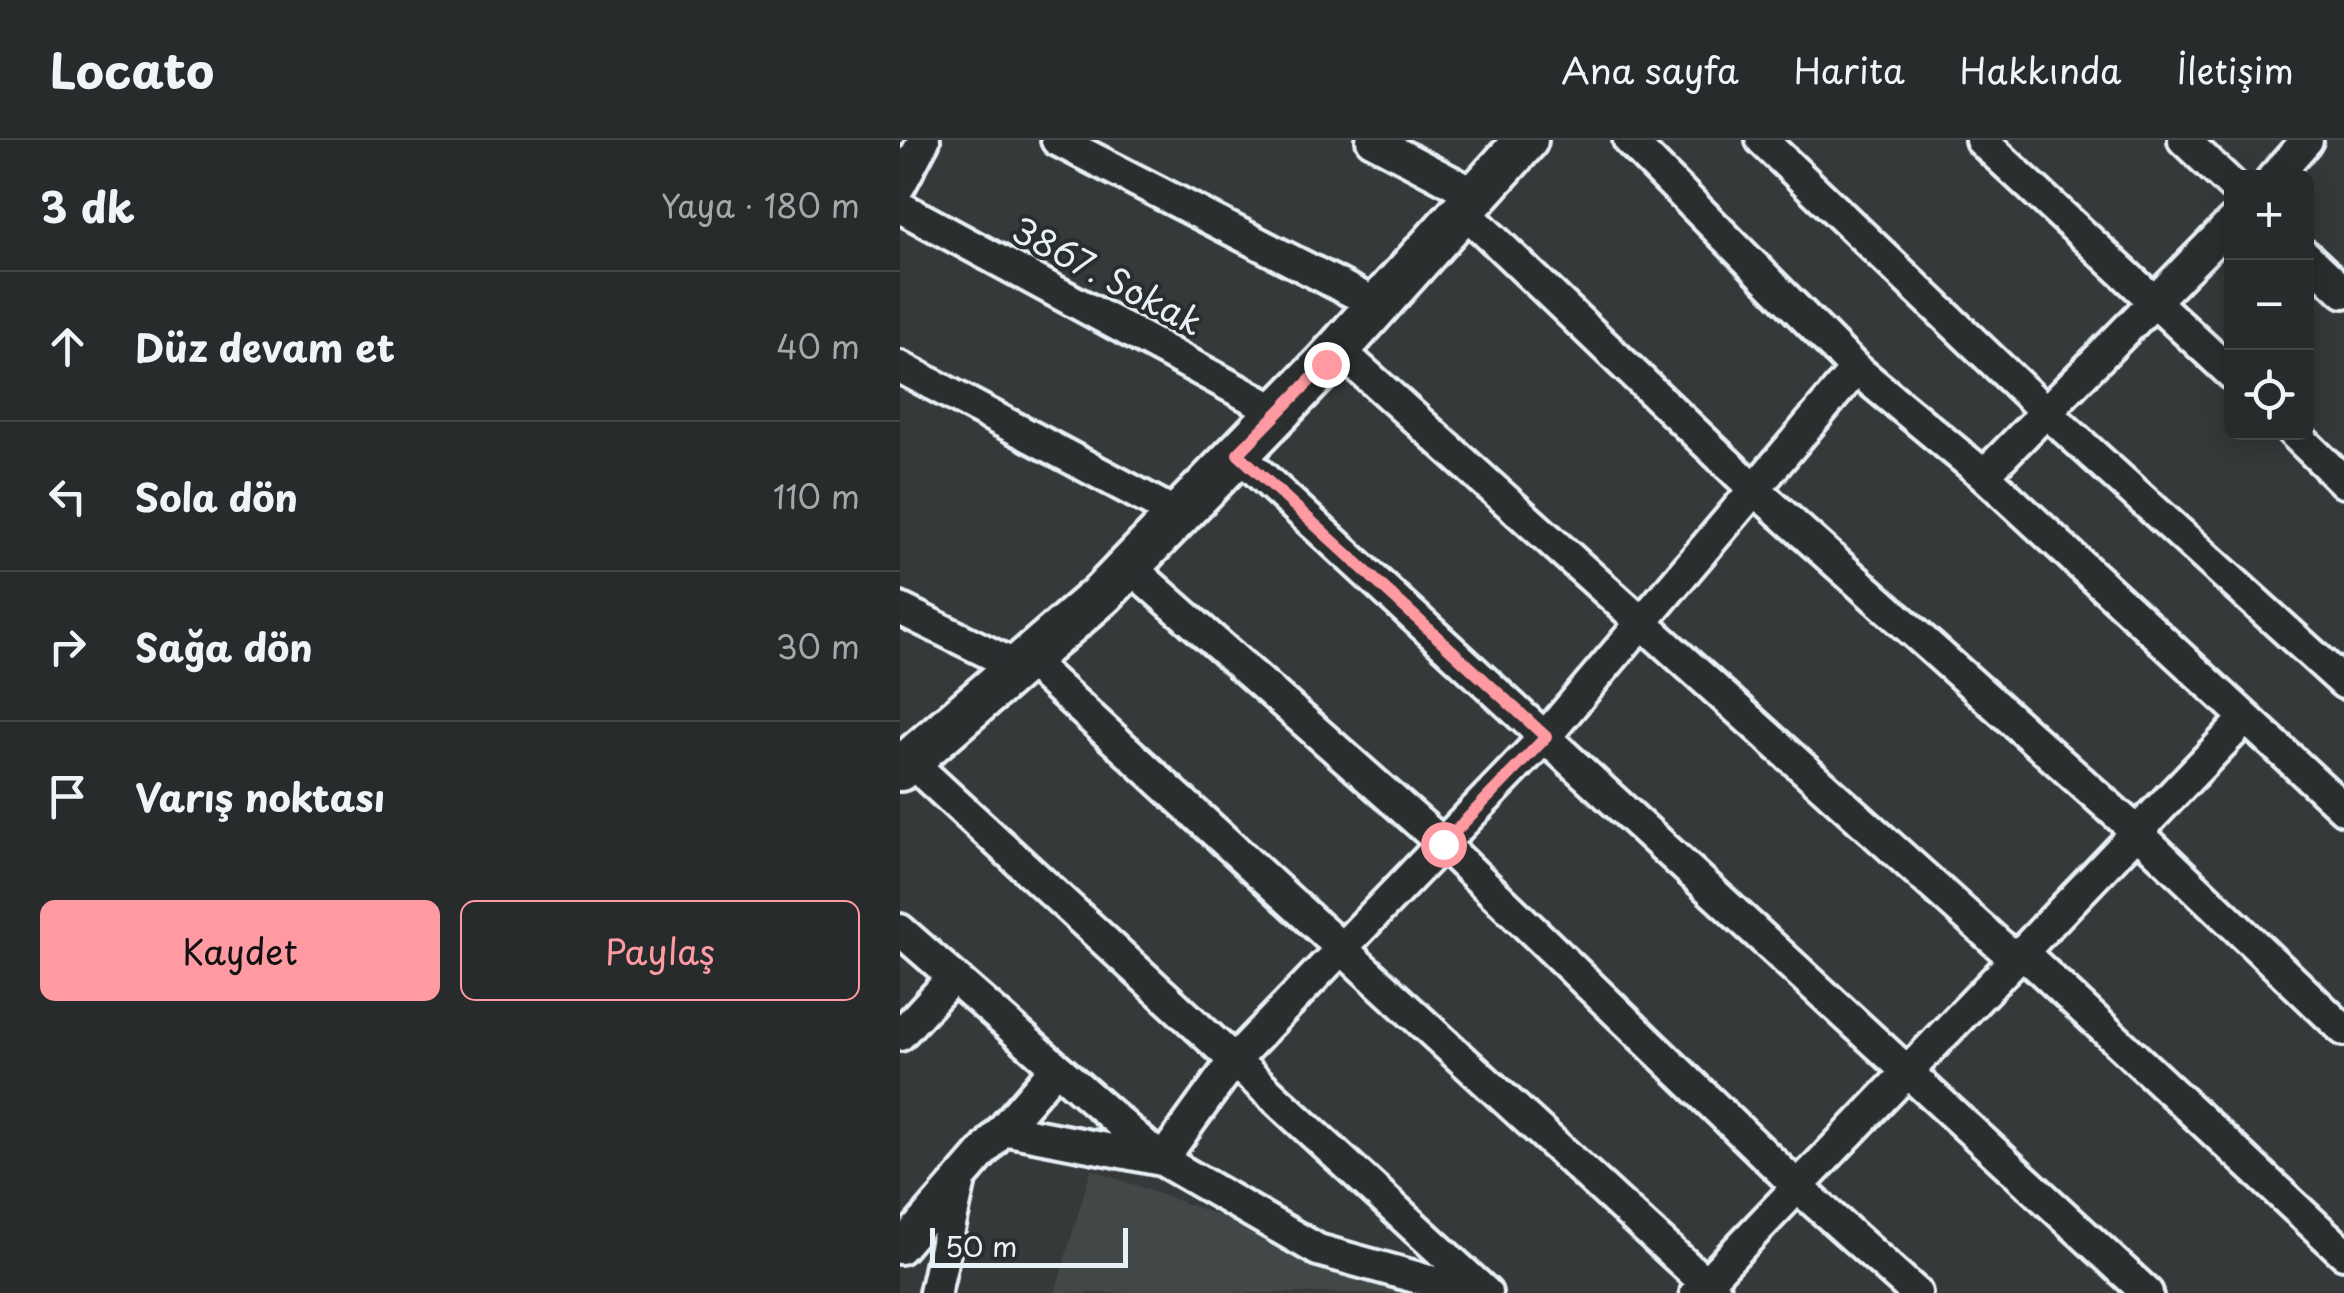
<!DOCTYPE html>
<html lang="tr">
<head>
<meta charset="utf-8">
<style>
  :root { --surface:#282b2c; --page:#303334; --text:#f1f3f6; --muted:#a5a7a9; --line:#444748; --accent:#ff9aa2 }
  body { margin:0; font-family:"Playpen Sans",sans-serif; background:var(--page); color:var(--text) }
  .controls { position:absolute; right:30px; top:30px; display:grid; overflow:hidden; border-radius:15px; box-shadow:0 5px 25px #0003 }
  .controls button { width:90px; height:90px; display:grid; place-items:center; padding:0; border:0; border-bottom:2px solid var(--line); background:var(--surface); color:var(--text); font:50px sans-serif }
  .scale { position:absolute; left:30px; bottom:25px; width:198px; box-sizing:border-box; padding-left:10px; border:5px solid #e8f1f8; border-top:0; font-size:28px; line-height:35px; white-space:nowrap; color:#e8f1f8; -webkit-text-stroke:8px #2a2d2e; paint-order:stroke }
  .stop { position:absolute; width:30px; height:30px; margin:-22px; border:8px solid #ff9aa2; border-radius:50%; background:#fff }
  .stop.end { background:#ff9aa2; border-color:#fff; box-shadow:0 2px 10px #0008 }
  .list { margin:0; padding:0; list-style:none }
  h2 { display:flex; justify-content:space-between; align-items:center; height:130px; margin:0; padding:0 40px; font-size:42px }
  h2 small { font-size:32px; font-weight:400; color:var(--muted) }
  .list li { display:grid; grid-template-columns:65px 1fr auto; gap:30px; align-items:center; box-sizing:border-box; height:150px; padding:0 40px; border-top:2px solid var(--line) }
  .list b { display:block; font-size:38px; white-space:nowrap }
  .list em { font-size:32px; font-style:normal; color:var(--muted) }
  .actions { display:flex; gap:20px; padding:30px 40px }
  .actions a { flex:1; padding:22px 0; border:2px solid var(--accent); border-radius:15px; text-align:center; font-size:35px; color:var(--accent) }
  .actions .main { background:var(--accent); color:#111 }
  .icon { flex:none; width:55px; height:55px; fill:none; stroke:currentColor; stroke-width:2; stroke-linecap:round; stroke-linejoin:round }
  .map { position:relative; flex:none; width:1444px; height:1153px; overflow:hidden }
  header { display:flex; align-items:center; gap:60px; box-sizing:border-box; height:140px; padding:0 50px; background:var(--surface); border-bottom:2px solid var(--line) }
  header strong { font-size:48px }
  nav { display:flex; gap:55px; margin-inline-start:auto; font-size:35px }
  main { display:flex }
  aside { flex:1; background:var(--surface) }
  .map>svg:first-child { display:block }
  .built { fill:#424647 }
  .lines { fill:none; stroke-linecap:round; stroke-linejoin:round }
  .street-casing { stroke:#e8f1f8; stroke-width:38 }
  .secondary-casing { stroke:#e8f1f8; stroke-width:50 }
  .street { stroke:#2a2d2e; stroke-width:30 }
  .secondary { stroke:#2a2d2e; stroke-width:42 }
  .route { stroke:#ff9aa2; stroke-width:12 }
  .labels { text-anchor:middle; stroke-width:8; stroke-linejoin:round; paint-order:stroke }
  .street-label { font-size:35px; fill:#e8f1f8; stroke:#2a2d2e }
</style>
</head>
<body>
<header>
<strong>Locato</strong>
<nav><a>Ana sayfa</a><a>Harita</a><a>Hakkında</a><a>İletişim</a></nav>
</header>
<main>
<aside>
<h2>3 dk<small>Yaya · 180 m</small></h2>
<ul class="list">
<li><svg class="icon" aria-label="ahead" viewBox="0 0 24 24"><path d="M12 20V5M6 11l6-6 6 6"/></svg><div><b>Düz devam et</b></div><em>40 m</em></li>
<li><svg class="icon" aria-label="left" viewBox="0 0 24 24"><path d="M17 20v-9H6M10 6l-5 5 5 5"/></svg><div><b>Sola dön</b></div><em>110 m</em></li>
<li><svg class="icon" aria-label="right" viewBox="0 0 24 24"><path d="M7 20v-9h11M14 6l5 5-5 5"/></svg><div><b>Sağa dön</b></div><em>30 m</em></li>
<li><svg class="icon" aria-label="arrive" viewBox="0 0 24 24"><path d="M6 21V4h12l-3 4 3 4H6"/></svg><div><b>Varış noktası</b></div></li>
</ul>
<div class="actions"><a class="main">Kaydet</a><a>Paylaş</a></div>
</aside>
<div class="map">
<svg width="1444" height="1153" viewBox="0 0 1444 1153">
  <rect width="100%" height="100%" fill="#35393a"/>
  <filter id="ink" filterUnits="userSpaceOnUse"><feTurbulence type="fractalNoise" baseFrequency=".01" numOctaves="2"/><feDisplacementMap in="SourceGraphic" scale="20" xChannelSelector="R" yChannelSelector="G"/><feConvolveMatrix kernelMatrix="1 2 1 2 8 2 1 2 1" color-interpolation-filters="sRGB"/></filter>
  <g filter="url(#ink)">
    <path class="built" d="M191,1029L532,1153H155Z"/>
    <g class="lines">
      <g class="street-casing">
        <path id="street" d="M157,0L478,165
          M472,0L576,55
          M729,0L956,229L1084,335L1332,82
          M862,0L1144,270L1444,543
          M1081,0L1332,234
          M1284,0L1332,45
          M1373,38L1407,0
          M0,45L24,0
          M0,67L378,272
          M563,70L855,350L1236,691L1444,890
          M1406,116L1444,152
          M438,209L1115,819
          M0,227L278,375
          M1393,292L1444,342
          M338,314L1247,1153
          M1084,335L1444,669
          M229,426L543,704L900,1049L1016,1153
          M0,469L118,527
          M127,519L816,1153
          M10,621L586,1153
          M0,790L262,1020L418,1110L573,1153
          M1121,811L1444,1113
          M0,895L53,837
          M103,989L262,1020L335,919L645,597L956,229
          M0,1108L154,930
          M35,1153L60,1040
          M796,1153L1346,578"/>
      </g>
      <g class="secondary-casing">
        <path id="secondary" d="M0,629L202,454L425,224L626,0"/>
      </g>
      <use href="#street" class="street"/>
      <use href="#secondary" class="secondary"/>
    </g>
  </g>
  <g class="lines" filter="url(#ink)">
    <path class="route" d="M426,224L338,314L646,597L543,704"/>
  </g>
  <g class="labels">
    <g class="street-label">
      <text transform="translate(207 137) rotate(28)" y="12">3867. Sokak</text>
    </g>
  </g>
</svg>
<div class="controls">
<button>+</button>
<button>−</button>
<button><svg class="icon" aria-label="locate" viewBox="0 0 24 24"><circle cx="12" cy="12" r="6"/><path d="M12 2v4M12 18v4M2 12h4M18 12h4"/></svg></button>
</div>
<div class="scale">50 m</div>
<div class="stop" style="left:543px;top:704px"></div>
<div class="stop end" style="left:426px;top:224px"></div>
</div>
</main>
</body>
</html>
